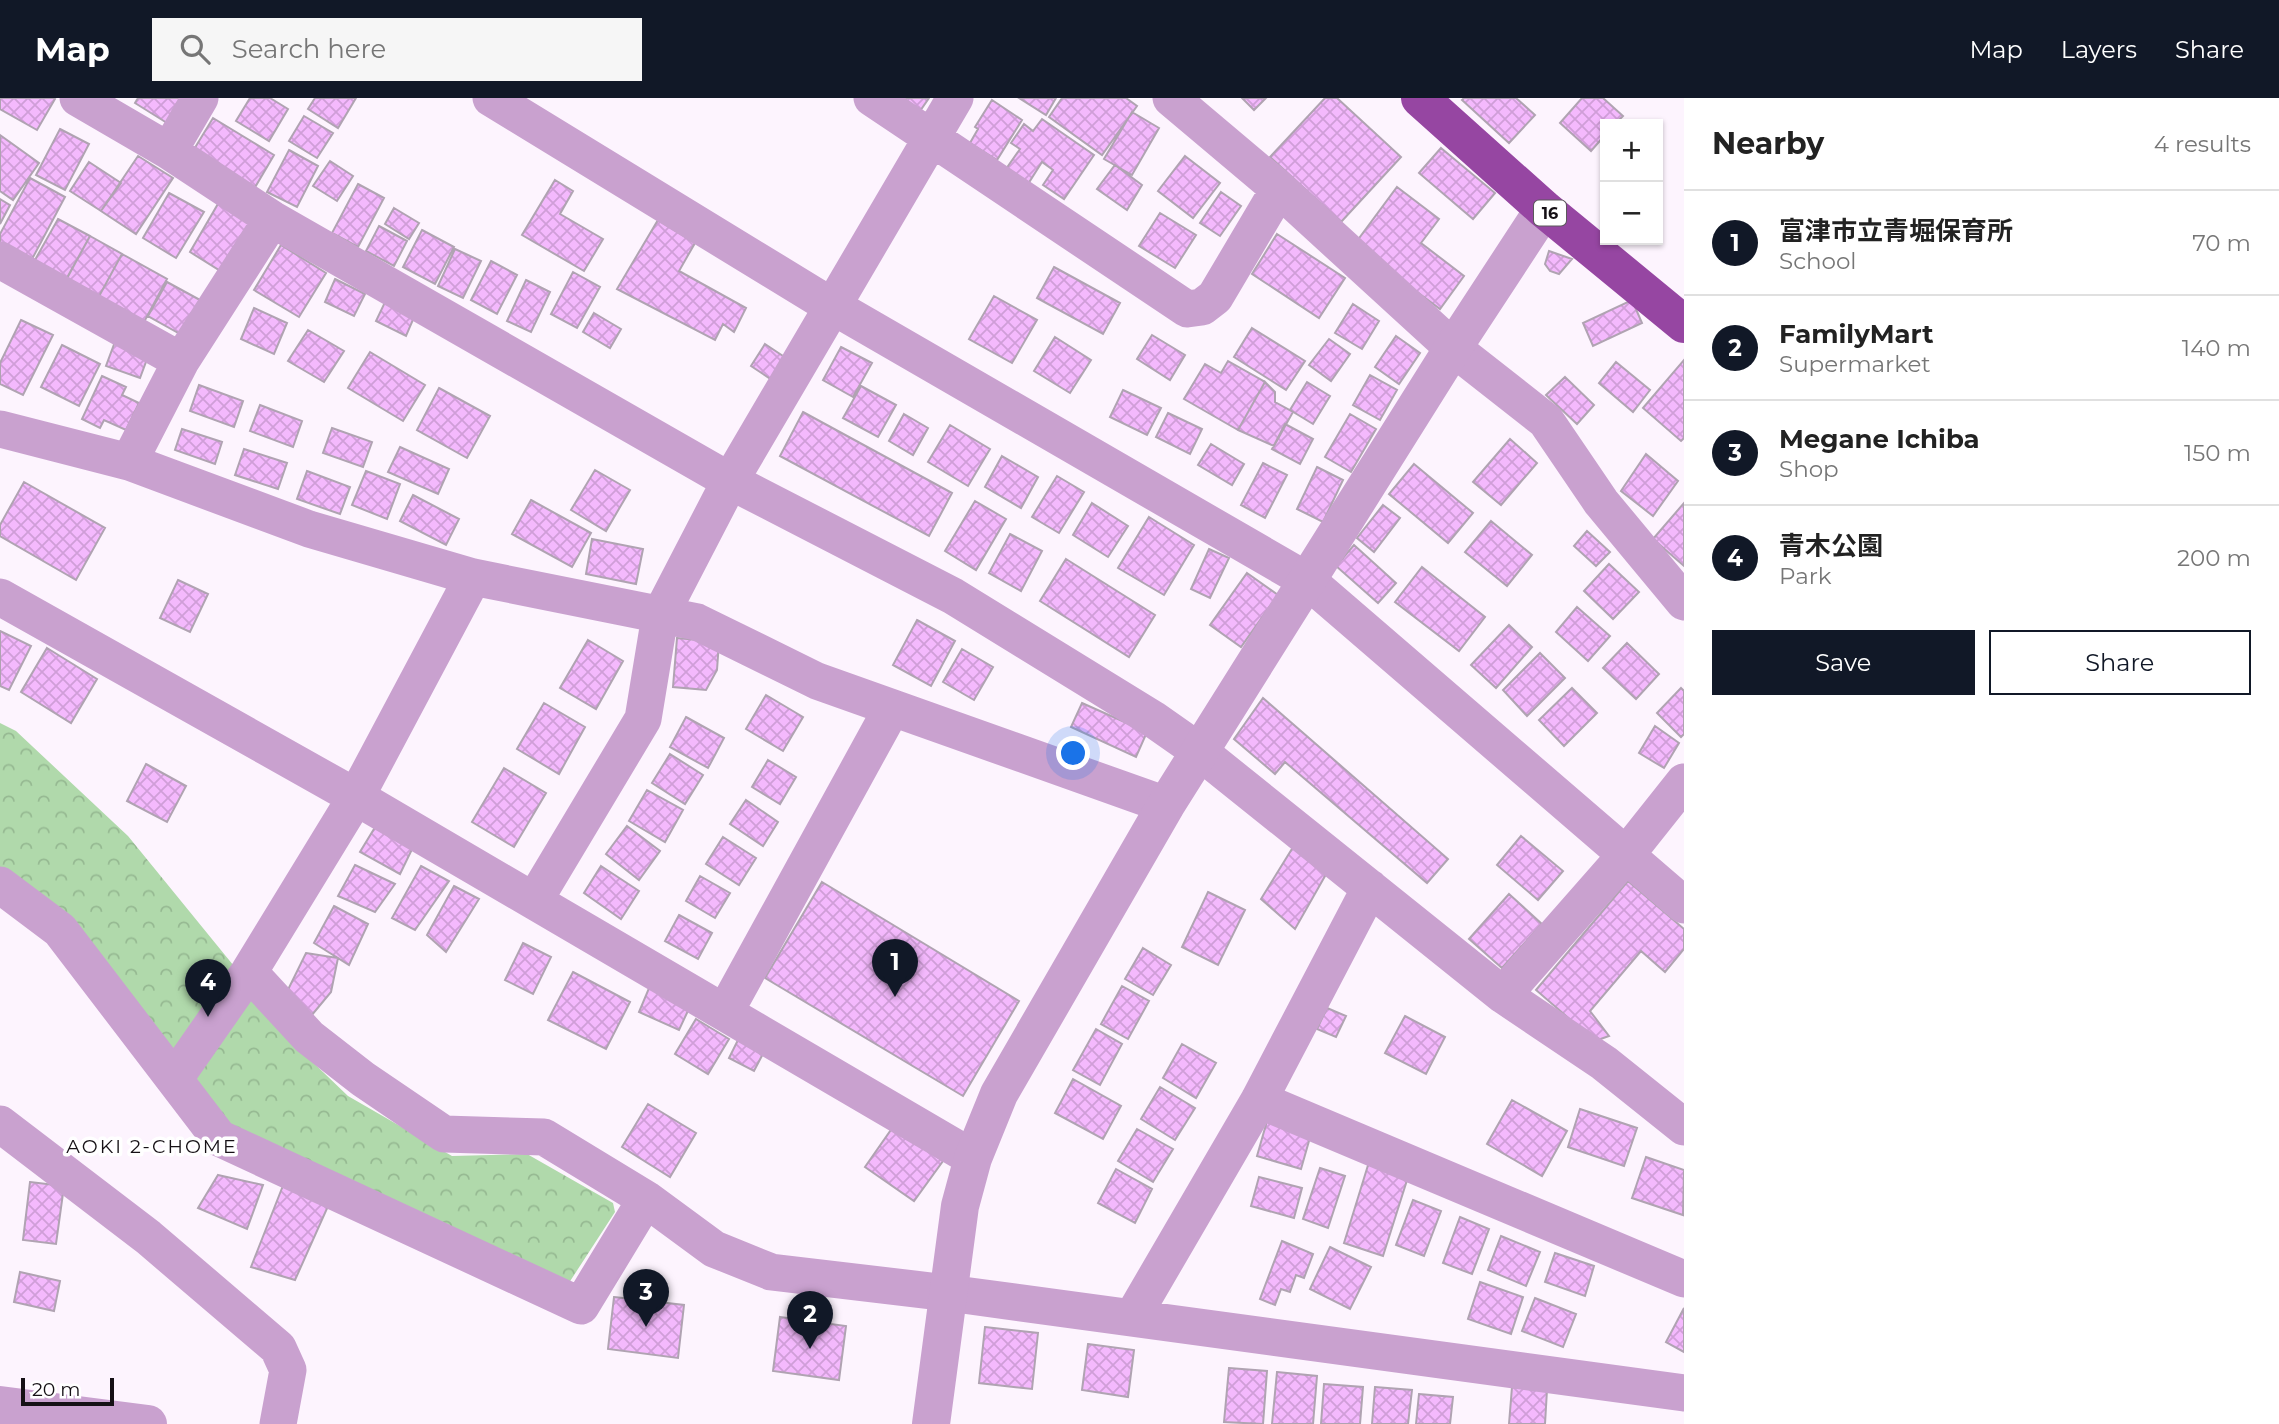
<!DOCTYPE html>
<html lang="en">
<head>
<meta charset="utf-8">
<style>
  :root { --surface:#fff; --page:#f6f6f6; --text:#222; --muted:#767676; --line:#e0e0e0; --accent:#111827 }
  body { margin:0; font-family:Montserrat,"Noto Sans JP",sans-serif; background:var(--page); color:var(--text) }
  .controls { position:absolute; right:21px; top:21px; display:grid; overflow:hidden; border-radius:0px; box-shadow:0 2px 5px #0004 }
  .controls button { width:63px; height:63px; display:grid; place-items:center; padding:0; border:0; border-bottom:2px solid var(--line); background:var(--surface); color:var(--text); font:35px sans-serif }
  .scale { position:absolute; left:21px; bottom:18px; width:93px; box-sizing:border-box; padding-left:7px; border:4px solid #151015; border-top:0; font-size:19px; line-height:24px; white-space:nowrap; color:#151015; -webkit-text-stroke:5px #fff; paint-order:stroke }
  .you { position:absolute; left:1074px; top:656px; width:24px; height:24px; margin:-18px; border:5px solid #fff; border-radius:50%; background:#1a73e8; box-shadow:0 0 0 10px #1a73e833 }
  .badge { display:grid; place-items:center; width:46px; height:46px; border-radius:50%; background:var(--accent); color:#fff; font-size:23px; font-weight:700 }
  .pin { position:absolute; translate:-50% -58px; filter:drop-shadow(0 2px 4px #0008) }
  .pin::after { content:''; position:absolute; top:37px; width:24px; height:21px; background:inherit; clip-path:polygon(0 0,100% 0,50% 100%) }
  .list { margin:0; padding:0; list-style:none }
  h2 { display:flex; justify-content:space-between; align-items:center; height:91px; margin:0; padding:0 28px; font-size:30px }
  h2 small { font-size:23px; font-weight:400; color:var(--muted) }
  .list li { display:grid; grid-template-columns:46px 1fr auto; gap:21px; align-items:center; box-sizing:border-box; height:105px; padding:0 28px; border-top:2px solid var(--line) }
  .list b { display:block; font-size:26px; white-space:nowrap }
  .list p { margin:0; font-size:23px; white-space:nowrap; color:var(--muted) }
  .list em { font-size:23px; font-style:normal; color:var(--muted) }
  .actions { display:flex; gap:14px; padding:21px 28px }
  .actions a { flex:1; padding:16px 0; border:2px solid var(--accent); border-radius:0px; text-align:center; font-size:24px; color:var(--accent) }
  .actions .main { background:var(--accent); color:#fff }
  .icon { flex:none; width:38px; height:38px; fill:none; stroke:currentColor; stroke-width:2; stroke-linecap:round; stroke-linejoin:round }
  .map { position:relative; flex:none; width:1684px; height:1326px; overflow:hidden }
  header { display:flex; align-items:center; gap:42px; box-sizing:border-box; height:98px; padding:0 35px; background:var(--accent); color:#fff }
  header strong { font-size:33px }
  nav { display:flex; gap:38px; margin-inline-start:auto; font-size:24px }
  .search { width:490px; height:63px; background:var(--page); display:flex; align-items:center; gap:18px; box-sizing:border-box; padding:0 24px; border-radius:0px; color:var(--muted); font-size:26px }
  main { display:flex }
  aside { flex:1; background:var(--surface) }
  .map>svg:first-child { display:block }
  .forest { fill:url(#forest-crowns) }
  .building { fill:url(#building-cross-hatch); stroke:#b0a3b2; stroke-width:2 }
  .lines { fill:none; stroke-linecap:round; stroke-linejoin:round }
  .minor { stroke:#c9a1cf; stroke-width:37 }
  .tertiary { stroke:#c9a1cf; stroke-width:38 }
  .trunk { stroke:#9646a2; stroke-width:38 }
  .labels { text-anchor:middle; stroke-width:7; stroke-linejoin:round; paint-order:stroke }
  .shield { fill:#fff; stroke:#5b585b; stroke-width:2 }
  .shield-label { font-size:16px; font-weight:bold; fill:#151015 }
  .neighbourhood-label { font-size:19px; letter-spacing:2px; fill:#151015; stroke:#fff }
</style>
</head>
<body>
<header>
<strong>Map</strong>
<div class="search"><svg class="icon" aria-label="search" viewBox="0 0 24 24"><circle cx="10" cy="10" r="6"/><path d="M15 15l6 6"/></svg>Search here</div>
<nav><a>Map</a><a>Layers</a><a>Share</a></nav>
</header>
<main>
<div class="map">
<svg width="1684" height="1326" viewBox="0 0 1684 1326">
  <defs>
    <pattern id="forest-crowns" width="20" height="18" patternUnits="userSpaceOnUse" patternTransform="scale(1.75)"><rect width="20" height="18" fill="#b0d9ab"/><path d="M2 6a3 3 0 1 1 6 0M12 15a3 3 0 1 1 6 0" fill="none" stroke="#96b992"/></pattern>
    <pattern id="building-cross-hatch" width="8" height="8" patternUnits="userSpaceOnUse" patternTransform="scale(1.75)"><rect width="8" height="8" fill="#f4b9fd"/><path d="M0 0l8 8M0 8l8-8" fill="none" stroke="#d09ed8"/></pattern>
  </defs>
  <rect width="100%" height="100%" fill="#fdf4fe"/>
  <path class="forest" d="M0,625L16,633L128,738L251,889L298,950L348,998L452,1058L527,1056L613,1105L615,1114L565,1191L228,1032L0,777Z"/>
  <path class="building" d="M0,0H53L55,1L37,32L0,11Z
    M138,0H183L167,25L135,5Z
    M250,0H270L288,11L269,43L236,23Z
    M315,0H356L338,30L308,11Z
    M902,0H929L920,13Z
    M1019,0H1056L1046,17Z
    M1062,0H1126L1137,8L1102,57L1049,19Z
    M1242,0H1266L1254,12Z
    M1325,0H1337L1401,59L1341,124L1270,59Z
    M1464,0H1516L1535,17L1509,45L1462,2Z
    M1582,0H1603L1623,18L1615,26H1605V37L1591,53L1560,25Z
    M992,2L1022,22L997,62L970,45L978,31L975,29Z
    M1132,14L1159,30L1132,77L1104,61Z
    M304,18L333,35L317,60L289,43Z
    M213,20L274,57L254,91L193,53Z
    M1042,21L1094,57L1064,101L1043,87L1053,72L1042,64L1028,86L1006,71L1020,51L1011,45L1024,26L1033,33Z
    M60,31L89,46L65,92L36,77Z
    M0,37L39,65L13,102L0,93Z
    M1441,50L1495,95L1473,121L1419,75Z
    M289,52L318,68L297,109L267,94Z
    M138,58L173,80L136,136L101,113Z
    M1185,58L1220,85L1193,120L1158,93Z
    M330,63L353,78L337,103L313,88Z
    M89,64L121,85L101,113L70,93Z
    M1115,67L1142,87L1127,112L1097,91Z
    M30,80L65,99L31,163L0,146V136Z
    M555,82L573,93L560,116L603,141L584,173L522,137Z
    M358,86L384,100L358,149L332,135Z
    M1397,89L1439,121L1421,145L1464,178L1440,211L1354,147Z
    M1221,94L1241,108L1220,138L1200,125Z
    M169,95L204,114L176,160L143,140Z
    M222,99L259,122L227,177L190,154Z
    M0,101L10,107L0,126Z
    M394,110L419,125L409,141L385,126Z
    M1160,115L1196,137L1175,170L1139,148Z
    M58,121L90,138L63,187L31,169Z
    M658,122L695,145L679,173L746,210L734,234L723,226L715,242L617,191Z
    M379,128L407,143L394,168L366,153Z
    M422,132L454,149L435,186L403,169Z
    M1277,136L1345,180L1319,220L1252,176Z
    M90,138L122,156L97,202L65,184Z
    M281,147L326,175L299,219L254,192Z
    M455,151L481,163L463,200L438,188Z
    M1549,153L1572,161L1559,176L1550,173L1545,166Z
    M122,156L167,181L143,226L97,202Z
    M491,163L517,177L497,216L471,202Z
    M1054,169L1120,205L1103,236L1037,200Z
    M573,174L600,189L577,230L551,216Z
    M335,181L365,196L354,218L325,204Z
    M526,182L550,194L531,234L507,223Z
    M167,184L200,202L180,236L148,218Z
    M994,198L1037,222L1012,265L969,241Z
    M386,202L415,217L406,238L376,223Z
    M1632,202L1642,225L1593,248L1583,225Z
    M1353,206L1379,223L1362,251L1335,235Z
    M254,210L287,225L274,256L241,241Z
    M594,215L621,231L610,250L583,234Z
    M21,222L53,237L23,297L0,286V265Z
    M1252,230L1305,263L1286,292L1234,259Z
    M308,232L344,253L324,284L288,263Z
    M1152,237L1185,257L1170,282L1137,261Z
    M1396,238L1420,255L1399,286L1375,269Z
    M1055,239L1091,262L1070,295L1034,273Z
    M116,241L150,253L140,280L106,268Z
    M1329,241L1350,256L1331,283L1309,267Z
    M765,246L786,260L772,282L751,268Z
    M62,247L100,266L79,308L41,289Z
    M841,249L872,265L853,299L823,282Z
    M370,254L425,287L403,323L348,290Z
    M1684,262V340L1681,343L1643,310Z
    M1228,263L1265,284L1238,332L1184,301L1205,266L1221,275Z
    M1616,264L1650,292L1633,314L1599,285Z
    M1370,277L1397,292L1380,322L1353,307Z
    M102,278L126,289L122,297L139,305L126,332L104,322L100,330L82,321Z
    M1565,279L1594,307L1577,326L1546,297Z
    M1265,284L1275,294V304L1293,314L1274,348L1238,332Z
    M1307,284L1330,298L1313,326L1290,312Z
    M199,287L243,303L234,329L190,313Z
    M861,288L896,307L878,339L843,320Z
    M439,290L490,318L467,360L417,332Z
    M1123,292L1161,310L1147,337L1110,319Z
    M260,307L302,323L293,349L250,333Z
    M803,314L952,395L929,438L780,358Z
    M1168,315L1202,331L1190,356L1156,339Z
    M904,316L928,330L913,357L889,343Z
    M1350,316L1376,331L1351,374L1325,359Z
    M1285,326L1313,341L1300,366L1272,351Z
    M950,327L990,351L968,388L928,364Z
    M332,330L372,344L363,369L323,355Z
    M182,331L222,344L215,366L175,352Z
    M1510,341L1537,365L1501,407L1473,384Z
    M1211,346L1244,366L1232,387L1198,367Z
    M400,349L449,371L438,396L388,374Z
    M244,351L287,365L278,391L235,377Z
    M1646,356L1678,383L1653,418L1621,393Z
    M1002,358L1038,379L1021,410L985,389Z
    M1263,365L1287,377L1265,420L1241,407Z
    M1414,366L1473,415L1448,445L1389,396Z
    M1317,369L1343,382L1323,424L1297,411Z
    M595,372L630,392L606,433L571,412Z
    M307,373L350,389L340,416L297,401Z
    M366,373L400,386L387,421L352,407Z
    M1057,378L1084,394L1059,435L1032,419Z
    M24,384L105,430L76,482L0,438V427Z
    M413,397L459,421L446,447L400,423Z
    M531,402L591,435L572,469L512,436Z
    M975,403L1006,421L976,472L945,453Z
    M1092,405L1128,428L1108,459L1073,437Z
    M1684,405V468L1653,441Z
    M1383,407L1400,420L1374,454L1357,440Z
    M1149,419L1194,447L1164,497L1118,470Z
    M1491,423L1532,457L1507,488L1465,454Z
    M1587,433L1610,454L1596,468L1574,448Z
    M1010,436L1042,453L1021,493L989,475Z
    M592,441L643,451L636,486L586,476Z
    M1354,447L1396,485L1378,505L1336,468Z
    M1209,451L1229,460L1210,500L1191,491Z
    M1066,461L1155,517L1129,559L1040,503Z
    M1609,466L1639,494L1613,521L1584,493Z
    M1422,469L1485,519L1459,553L1395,504Z
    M1247,475L1278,497L1241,549L1210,527Z
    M178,482L208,496L190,534L160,520Z
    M1577,509L1610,538L1588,563L1556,534Z
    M917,522L955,543L931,588L893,567Z
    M1509,527L1532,549L1496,590L1471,567Z
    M0,533L31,548L9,592L0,588Z
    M677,540L719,544L717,572L706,592L673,589Z
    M588,542L623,563L596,611L560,590Z
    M1627,545L1659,576L1636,601L1603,570Z
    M47,550L97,581L71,625L21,594Z
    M962,551L993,569L974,602L943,584Z
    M1540,555L1565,580L1527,618L1503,592Z
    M1572,590L1597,615L1564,648L1539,622Z
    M1681,590L1684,593V636L1681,639L1657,615Z
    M766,597L803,619L783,653L746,631Z
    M1263,600L1448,761L1427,785L1285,664L1275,676L1234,641Z
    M544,605L585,629L559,676L517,651Z
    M1082,605L1147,634L1136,659L1071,629Z
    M686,619L724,640L708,670L670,649Z
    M1655,628L1679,645L1664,670L1639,655Z
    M670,656L703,677L685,706L652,685Z
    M768,662L796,679L780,706L752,689Z
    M146,666L186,688L167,724L127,703Z
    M504,670L546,695L514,749L472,724Z
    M647,692L683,712L665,744L629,723Z
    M746,702L778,724L763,748L730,726Z
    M377,726L416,743L400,776L360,754Z
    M627,728L660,753L639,782L606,756Z
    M1521,738L1563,773L1538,802L1497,767Z
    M723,739L756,760L739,787L706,766Z
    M1295,746L1329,771L1295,831L1261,801Z
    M355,767L395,786L375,814L338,798Z
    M421,768L449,783L415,832L392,820Z
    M601,768L639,793L621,821L584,795Z
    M700,778L730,795L715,820L686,803Z
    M1628,783L1684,831V851L1665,874L1641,853L1590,913L1609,938L1595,943L1536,892Z
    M822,784L1019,903L963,998L765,880Z
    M454,788L479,801L446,854L427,837Z
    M1208,794L1245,812L1218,867L1182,849Z
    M1509,796L1542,826L1502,870L1469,841Z
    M334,808L368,826L349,867L314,845Z
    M679,817L712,835L698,861L665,843Z
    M523,845L551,859L533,896L505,882Z
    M1143,850L1171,867L1153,897L1125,881Z
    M306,855L338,860L331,894L311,918L280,908Z
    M573,874L630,904L606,951L548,922Z
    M652,883L693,902L679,932L639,914Z
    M1122,888L1149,903L1128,941L1101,926Z
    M1327,910L1346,918L1336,939L1317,931Z
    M1405,918L1445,939L1426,976L1385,955Z
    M696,921L729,941L708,976L675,956Z
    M1096,931L1122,946L1100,987L1073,972Z
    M742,934L767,948L754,973L729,960Z
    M1182,946L1216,965L1196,1000L1163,980Z
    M1073,981L1121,1008L1103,1041L1055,1015Z
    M1160,989L1195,1010L1175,1042L1141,1021Z
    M1512,1002L1567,1033L1542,1078L1487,1046Z
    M648,1006L696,1035L670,1079L622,1049Z
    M1580,1011L1637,1030L1624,1068L1568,1049Z
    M1267,1023L1311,1036L1301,1071L1257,1058Z
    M893,1029L943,1063L914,1103L865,1069Z
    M1137,1031L1173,1051L1153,1084L1118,1063Z
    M1646,1059L1684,1072L1683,1117L1632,1100Z
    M1369,1064L1409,1076L1383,1158L1344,1145Z
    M1320,1070L1345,1078L1328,1130L1303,1121Z
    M1116,1071L1152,1091L1135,1125L1098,1105Z
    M218,1077L263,1087L247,1131L198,1110Z
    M1259,1079L1302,1090L1294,1120L1251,1108Z
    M30,1084L64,1088L56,1146L23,1142Z
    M284,1085L329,1106L295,1182L251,1169Z
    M1413,1102L1441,1113L1424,1158L1396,1147Z
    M1460,1119L1489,1131L1472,1176L1443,1165Z
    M1501,1138L1540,1154L1526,1188L1488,1172Z
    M1282,1143L1313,1156L1304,1180L1296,1177L1290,1194L1281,1191L1275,1207L1260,1201Z
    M1330,1149L1371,1169L1350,1211L1310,1191Z
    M1555,1155L1594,1168L1585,1198L1545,1184Z
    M20,1174L60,1183L54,1213L14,1204Z
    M1480,1184L1523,1199L1511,1236L1468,1221Z
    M614,1199L684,1207L678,1260L608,1251Z
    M1535,1200L1576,1216L1563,1249L1522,1233Z
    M1684,1210V1254L1666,1244Z
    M780,1219L846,1228L839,1282L773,1273Z
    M985,1229L1038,1235L1032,1291L979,1285Z
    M1088,1246L1134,1252L1128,1299L1082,1292Z
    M1229,1270L1267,1273L1263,1326L1224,1324Z
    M1277,1274L1317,1278L1313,1326H1272Z
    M1324,1286L1363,1289L1360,1326H1321Z
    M1375,1289L1412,1292L1408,1326H1372Z
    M1512,1289L1547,1292L1545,1326H1509Z
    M1419,1296L1453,1299L1450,1326H1416Z"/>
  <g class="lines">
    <path class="minor" d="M78,0L169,53L272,121L730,383L953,498L1153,621L1200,654L1503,897L1604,965L1684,1029
      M491,0L815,198L1308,483L1684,807
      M872,0L1187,211L1202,209L1215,199L1279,91
      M1171,0L1279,91L1453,250L1546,323L1601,404L1684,504
      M169,53L200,0
      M0,162L181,263
      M0,331L129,364L309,431L473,479L697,524L817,583L1166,707
      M129,364L181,263L272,121
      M0,499L356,699L973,1060
      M0,787L60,832L219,1040L581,1208L646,1101
      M534,803L643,621L660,518L730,383L955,0
      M249,874L309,939L363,981L444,1036L544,1039L646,1101L714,1151L771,1174L948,1195L1684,1295
      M1503,897L1626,757L1684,684
      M725,914L892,610
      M175,980L249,874L356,699L473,479
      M1259,1002L1684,1181
      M0,1026L148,1139L278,1250L288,1272L278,1326
      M1132,1220L1259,1002L1370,790"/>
    <path class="tertiary" d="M0,1307L148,1326
      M931,1326L960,1108L973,1060L999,996L1166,707L1453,250L1544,111"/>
    <path class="trunk" d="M1420,0L1544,111L1684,226"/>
  </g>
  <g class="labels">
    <rect class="shield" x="1534" y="102.5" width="32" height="25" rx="5"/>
    <g class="shield-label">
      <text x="1550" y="121">16</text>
    </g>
    <g class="neighbourhood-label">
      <text x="152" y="1055">AOKI 2-CHOME</text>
    </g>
  </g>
</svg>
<div class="controls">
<button>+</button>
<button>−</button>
</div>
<div class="scale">20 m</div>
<div class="you"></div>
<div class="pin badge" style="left:895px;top:899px">1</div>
<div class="pin badge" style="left:810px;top:1251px">2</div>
<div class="pin badge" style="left:646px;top:1229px">3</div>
<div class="pin badge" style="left:208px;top:919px">4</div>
</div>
<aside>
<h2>Nearby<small>4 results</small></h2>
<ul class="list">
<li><span class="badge">1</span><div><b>富津市立青堀保育所</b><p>School</p></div><em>70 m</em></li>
<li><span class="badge">2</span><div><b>FamilyMart</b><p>Supermarket</p></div><em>140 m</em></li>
<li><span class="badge">3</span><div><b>Megane Ichiba</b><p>Shop</p></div><em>150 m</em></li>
<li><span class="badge">4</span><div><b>青木公園</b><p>Park</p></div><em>200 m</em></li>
</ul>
<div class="actions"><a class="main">Save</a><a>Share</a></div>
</aside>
</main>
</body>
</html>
